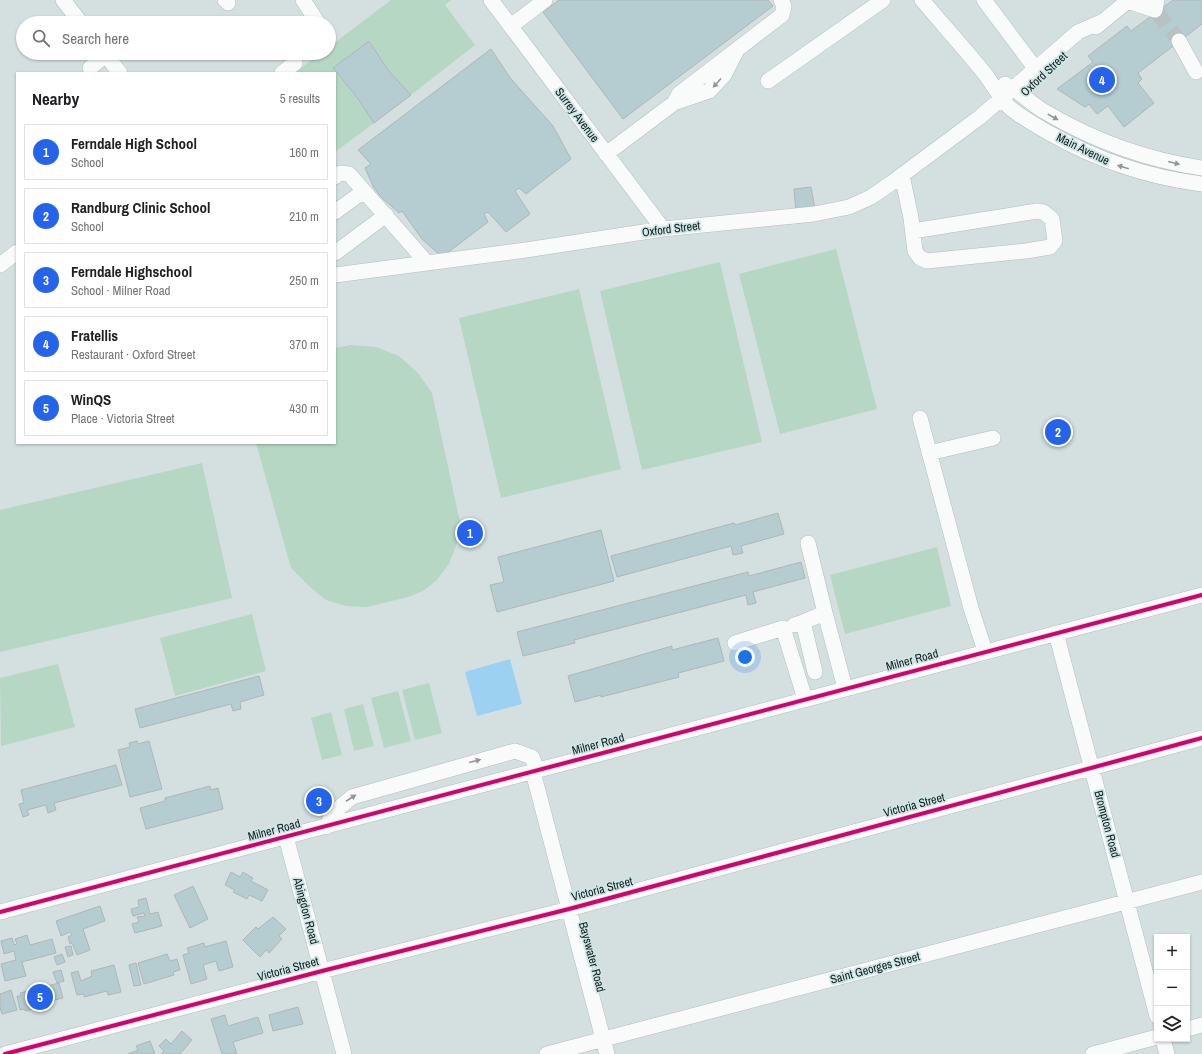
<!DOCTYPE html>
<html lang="en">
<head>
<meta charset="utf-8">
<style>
  :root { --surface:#fff; --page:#f6f6f6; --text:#202124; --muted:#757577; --line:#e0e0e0; --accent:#2563eb }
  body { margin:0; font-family:"Archivo Narrow",sans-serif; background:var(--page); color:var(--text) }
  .controls { position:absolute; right:12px; bottom:12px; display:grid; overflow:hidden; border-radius:0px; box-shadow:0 1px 3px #0004 }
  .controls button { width:36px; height:36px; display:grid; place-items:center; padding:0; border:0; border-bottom:1px solid var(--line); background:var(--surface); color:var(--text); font:20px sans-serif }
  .you { position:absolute; left:745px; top:657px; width:14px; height:14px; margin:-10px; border:3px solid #fff; border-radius:50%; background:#1a73e8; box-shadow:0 0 0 6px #1a73e833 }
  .badge { display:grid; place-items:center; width:26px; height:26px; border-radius:50%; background:var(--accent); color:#fff; font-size:13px; font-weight:700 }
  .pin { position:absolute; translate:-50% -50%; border:2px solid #fff; box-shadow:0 1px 4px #0006 }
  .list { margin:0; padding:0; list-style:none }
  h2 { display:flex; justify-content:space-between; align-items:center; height:52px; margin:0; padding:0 16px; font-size:17px }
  h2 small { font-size:13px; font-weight:400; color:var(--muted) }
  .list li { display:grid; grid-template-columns:26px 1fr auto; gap:12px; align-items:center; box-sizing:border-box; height:56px; margin:0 8px 8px; padding:0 8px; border:1px solid var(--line); border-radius:0px }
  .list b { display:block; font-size:15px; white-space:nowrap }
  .list p { margin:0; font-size:13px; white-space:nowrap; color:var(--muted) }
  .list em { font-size:13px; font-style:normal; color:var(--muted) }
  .icon { flex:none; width:22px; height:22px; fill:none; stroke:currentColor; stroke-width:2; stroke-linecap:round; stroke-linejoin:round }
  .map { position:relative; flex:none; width:1202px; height:1054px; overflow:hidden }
  .search { position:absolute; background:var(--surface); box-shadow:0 1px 3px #0004; left:16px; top:16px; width:320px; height:44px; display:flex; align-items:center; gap:10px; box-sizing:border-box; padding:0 14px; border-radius:22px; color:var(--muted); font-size:15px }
  .panel { position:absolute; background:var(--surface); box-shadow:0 1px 3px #0004; left:16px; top:72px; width:320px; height:372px; border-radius:0px }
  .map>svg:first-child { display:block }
  .green { fill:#b6d7c4 }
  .water { fill:#9cd1f1 }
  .building { fill:#b5ccd1; stroke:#aeb7b8 }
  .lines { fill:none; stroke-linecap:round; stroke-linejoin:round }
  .minor-tunnel { stroke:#b7c2c2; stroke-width:15; stroke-dasharray:15 8; stroke-linecap:butt }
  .minor-casing { stroke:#b3bdbd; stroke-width:16 }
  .minor { stroke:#f9fafa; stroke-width:15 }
  .cycleway-casing { stroke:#cee6e6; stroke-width:6 }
  .cycleway { stroke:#d6006c; stroke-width:4 }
  .oneway { fill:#919696 }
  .labels { text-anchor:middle; stroke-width:3.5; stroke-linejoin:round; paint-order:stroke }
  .street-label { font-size:12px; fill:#121b1b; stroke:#cee6e6 }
</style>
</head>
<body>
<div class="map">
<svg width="1202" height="1054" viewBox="0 0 1202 1054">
  <rect width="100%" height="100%" fill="#d4e0e0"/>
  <path class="green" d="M391,0H451L445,5L475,45L411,95L388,70L369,41L333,68L356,96L374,123L335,152V73H294L321,53H329V47Z
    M836,249L877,409L780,434L739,274Z
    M720,262L762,442L642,470L600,291Z
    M579,289L621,469L501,498L459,318Z
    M351,345L376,347L399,356L418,373L432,393L460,522L456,546L449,564L437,580L423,591L408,597L367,607L346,606L326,600L310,587L291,568L256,443H335V348Z
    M202,463L232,598L0,652V510Z
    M937,547L951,606L845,634L830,575Z
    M252,614L266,671L175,696L160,638Z
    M58,664L75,727L1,746L0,678Z
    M429,683L442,733L415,740L402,690Z
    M398,691L411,741L384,748L371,698Z
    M363,704L374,746L354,751L344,709Z
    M331,712L342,755L322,760L311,718Z"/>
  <path class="water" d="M510,659L522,704L477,716L465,672Z"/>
  <path class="building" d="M559,0H768L773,6L623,119L543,12Z
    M1173,0H1202V24L1138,73L1142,79L1138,83L1154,103L1124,127L1108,106L1097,114L1089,104L1085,107L1057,89L1093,62L1088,56L1127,26L1131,31Z
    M369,41L388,70L411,95L374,123L356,96L333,68Z
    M491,49L511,79L553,126L571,159L526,194L519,188L515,191L530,214L506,232L488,212L484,214L488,222L442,257L422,239L402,211L399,213L381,197L374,188L365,168L371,164L358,150Z
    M811,187L817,220L797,223L794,189Z
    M778,513L784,534L741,546L743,553L733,555L731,546L617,577L611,556L734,523L735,525Z
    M601,530L614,581L497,612L490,585L504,582L498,557Z
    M801,562L805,578L753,592L756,603L748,605L746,595L574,640L575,643L523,656L517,632L748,572L749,576Z
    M718,638L724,661L678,673L679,677L601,697V695L575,702L568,676L672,646V650Z
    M259,676L264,695L240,702L241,709L233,711L231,704L140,728L135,709Z
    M137,741L138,744L149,741L162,789L130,797L118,750L130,747L129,743Z
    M116,765L122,785L54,803L56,810L48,813L46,805L27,810L29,815L23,817L19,804L24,803L21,790Z
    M210,786L211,790L218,788L223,809L146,829L140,808L165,801V798Z
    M231,872L240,877L243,872L253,878L251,881L268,890L262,901L249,895L247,899L233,892L235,890L225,885Z
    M193,886L208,919L190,928L174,895Z
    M146,898L150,914L158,912L162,926L135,933L132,924L139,922L137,917L145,916L144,913L133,916L131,909L139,907L138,900Z
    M100,906L105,921L83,929L90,950L77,955L72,943L70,944L68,937L72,935L70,932L61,936L56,921Z
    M273,917L286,929L279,936L282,939L269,953L266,950L260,957L243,940L256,927L258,929Z
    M27,935L30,945L52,939L56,953L22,962L26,976L5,981L1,964L16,960L14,951L4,954L1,941L12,938L14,945L17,944L15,939Z
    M226,941L233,967L219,971L216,961L203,965L207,979L191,984L183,955L189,953L187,948L204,943L205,947Z
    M71,946L73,955L68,957L65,947Z
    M62,954L65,962L57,965L54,957Z
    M167,954L170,961L177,959L180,970L173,972L174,975L144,984L138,963Z
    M136,963L141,985L134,986L129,965Z
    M114,965L121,992L108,995L107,991L84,997V994L77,995L71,973L78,971L81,981L92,976L91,971Z
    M61,970L64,981L57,983L53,972Z
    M59,983L63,998L51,1001L52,1005L25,1011V1009L20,1010L17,996H21L20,993L33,990L34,993L48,989L47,986Z
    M11,990L17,1010L2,1014L0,1008V994Z
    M298,1007L303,1024L273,1031L269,1015Z
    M225,1015L228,1026L258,1017L263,1033L233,1042L237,1054H222L211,1019Z
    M182,1031L192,1040L180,1054H161L164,1051L159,1046L166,1039L171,1044Z
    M150,1041L155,1054H128L138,1050L136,1046Z"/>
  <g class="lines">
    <path class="minor-tunnel" d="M1157,12L1179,41"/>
    <g class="minor-casing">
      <path id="minor" d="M63,0L81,23
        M225,0L228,3
        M303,0L318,23
        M491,0L663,229
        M922,0C943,25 965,49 985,74C993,84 998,96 1008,106C1020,117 1037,126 1051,134C1099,161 1147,177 1202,184
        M984,0L1035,68
        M1127,1L1155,10L1157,0
        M511,26L545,0
        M1096,27L1129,0
        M1179,41L1196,72
        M104,53L120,73
        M90,68L106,55
        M282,73L295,63
        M768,81L883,0
        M1005,84C1020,91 1032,105 1047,113C1095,141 1147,160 1202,168
        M674,103L679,94L782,15L784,6L781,0
        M606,154L674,103L709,91L724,75L737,50
        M902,175L911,218L915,251L920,258L927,261L1026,251L1050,247L1055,241L1052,219L1043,212L1037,211L913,231
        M335,177L340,173L349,174L427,263
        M335,212L364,191
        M335,253L386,215
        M0,265L17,252
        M335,275L526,250L663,229L814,214L849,207L871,197L890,184L980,117L1078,32L1103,21
        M920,418L971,608L985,651
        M929,453L993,438
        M808,543L825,613
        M803,622L825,613L845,688
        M794,625L803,622L815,672
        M1056,633L1157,1016
        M735,643L783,628L805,699
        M533,772L607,1054
        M326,827L333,813L352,797L515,751L532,757L537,770
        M286,837L344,1054
        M0,912L1202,595
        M1187,1029L1202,1025
        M1163,1039L1167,1054
        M5,1054L322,971L569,909L1202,738
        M547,1054L1202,882
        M1093,1054L1157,1037"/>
    </g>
    <use href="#minor" class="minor"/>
    <g class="cycleway-casing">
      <path id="cycleway" d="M0,912L1202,595
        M5,1054L322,971L569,909L1202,738"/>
    </g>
    <use href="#cycleway" class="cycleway"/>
  </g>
  <defs><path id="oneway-solid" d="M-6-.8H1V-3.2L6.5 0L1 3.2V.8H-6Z"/></defs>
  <g class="oneway">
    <use href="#oneway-solid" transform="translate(717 83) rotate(132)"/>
    <use href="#oneway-solid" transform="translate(1053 117) rotate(29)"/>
    <use href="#oneway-solid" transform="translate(1174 163) rotate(14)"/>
    <use href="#oneway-solid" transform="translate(1123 167) rotate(-163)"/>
    <use href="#oneway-solid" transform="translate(475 761) rotate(-15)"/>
    <use href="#oneway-solid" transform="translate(351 798) rotate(-33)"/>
  </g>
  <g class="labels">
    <g class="street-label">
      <text transform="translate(1044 74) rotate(-43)" y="4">Oxford Street</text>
      <text transform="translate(577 115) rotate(53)" y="4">Surrey Avenue</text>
      <text transform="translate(1083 149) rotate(26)" y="4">Main Avenue</text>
      <text transform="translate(671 229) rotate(-7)" y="4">Oxford Street</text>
      <text transform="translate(912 660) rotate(-15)" y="4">Milner Road</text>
      <text transform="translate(598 744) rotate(-15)" y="4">Milner Road</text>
      <text transform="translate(914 805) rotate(-15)" y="4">Victoria Street</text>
      <text transform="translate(1107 824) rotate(75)" y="4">Brompton Road</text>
      <text transform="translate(274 830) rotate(-15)" y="4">Milner Road</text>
      <text transform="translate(602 889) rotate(-15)" y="4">Victoria Street</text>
      <text transform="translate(306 911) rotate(75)" y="4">Abingdon Road</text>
      <text transform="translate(592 957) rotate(75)" y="4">Bayswater Road</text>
      <text transform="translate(875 968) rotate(-15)" y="4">Saint Georges Street</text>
      <text transform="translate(288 969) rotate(-15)" y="4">Victoria Street</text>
    </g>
  </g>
</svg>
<div class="controls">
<button>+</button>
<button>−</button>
<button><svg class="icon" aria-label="layers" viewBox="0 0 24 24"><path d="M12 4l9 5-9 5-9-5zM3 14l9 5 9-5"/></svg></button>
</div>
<div class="you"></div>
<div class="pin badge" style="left:470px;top:533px">1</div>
<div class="pin badge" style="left:1058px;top:432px">2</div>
<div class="pin badge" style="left:319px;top:801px">3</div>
<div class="pin badge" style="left:1102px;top:80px">4</div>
<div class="pin badge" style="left:40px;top:997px">5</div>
<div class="search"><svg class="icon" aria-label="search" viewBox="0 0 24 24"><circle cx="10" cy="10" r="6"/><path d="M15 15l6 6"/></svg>Search here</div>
<section class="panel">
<h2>Nearby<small>5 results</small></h2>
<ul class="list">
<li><span class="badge">1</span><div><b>Ferndale High School</b><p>School</p></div><em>160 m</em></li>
<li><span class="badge">2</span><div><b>Randburg Clinic School</b><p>School</p></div><em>210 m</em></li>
<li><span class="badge">3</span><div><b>Ferndale Highschool</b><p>School · Milner Road</p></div><em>250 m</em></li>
<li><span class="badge">4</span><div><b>Fratellis</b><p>Restaurant · Oxford Street</p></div><em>370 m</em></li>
<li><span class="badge">5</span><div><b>WinQS</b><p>Place · Victoria Street</p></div><em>430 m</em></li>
</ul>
</section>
</div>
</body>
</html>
